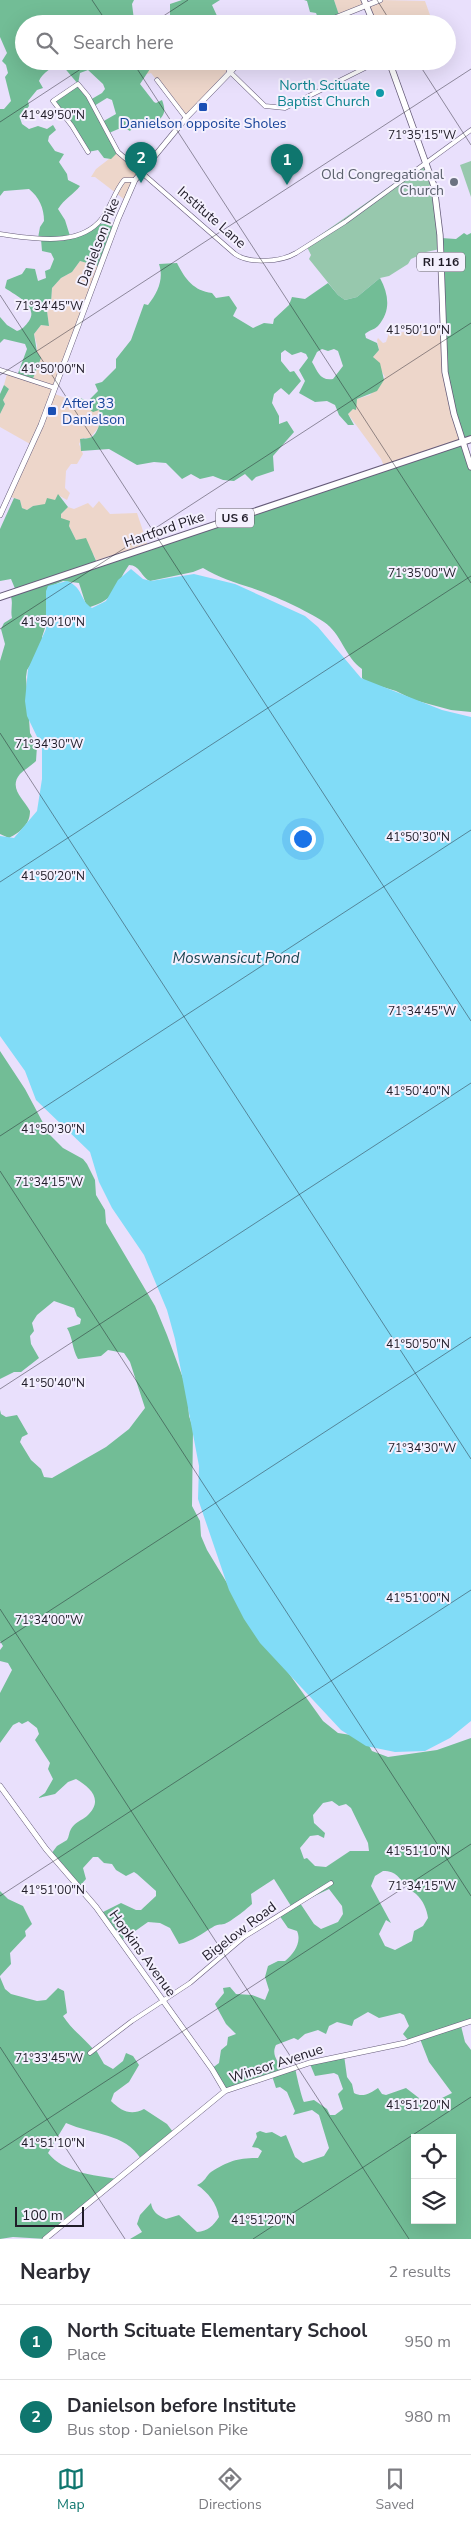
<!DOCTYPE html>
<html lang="en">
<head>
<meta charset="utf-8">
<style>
  :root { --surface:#fff; --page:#f2f2f3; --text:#2b2b33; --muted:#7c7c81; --line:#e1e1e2; --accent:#0f766e }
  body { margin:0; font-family:"Nunito Sans",sans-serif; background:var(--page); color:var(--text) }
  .controls { position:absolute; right:15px; bottom:15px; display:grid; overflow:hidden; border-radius:0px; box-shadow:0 5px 20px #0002 }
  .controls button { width:45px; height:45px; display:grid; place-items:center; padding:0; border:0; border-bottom:1px solid var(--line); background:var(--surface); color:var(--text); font:25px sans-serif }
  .scale { position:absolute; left:15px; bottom:12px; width:69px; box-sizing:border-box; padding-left:5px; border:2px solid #201c28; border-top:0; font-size:14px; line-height:18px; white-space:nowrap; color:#201c28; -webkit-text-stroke:4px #f4f0fe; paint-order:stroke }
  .you { position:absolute; left:302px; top:838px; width:18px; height:18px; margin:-12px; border:4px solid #fff; border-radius:50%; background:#1a73e8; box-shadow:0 0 0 8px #1a73e833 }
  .badge { display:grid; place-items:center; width:32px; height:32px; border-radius:50%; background:var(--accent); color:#fff; font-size:16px; font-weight:700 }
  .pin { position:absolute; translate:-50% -41px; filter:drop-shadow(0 1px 2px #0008) }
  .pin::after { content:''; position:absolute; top:26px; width:18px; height:15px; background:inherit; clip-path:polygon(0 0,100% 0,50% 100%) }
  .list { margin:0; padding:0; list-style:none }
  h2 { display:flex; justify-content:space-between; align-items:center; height:65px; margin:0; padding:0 20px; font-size:21px }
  h2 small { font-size:16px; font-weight:400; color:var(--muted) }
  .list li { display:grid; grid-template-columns:32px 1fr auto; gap:15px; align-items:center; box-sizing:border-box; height:75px; padding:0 20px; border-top:1px solid var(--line) }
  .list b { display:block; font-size:19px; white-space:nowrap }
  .list p { margin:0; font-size:16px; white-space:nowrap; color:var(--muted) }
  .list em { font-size:16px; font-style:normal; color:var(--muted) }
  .icon { flex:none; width:28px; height:28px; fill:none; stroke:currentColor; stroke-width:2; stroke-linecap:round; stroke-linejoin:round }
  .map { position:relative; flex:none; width:471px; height:2239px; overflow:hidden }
  .search { position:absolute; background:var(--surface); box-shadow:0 5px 20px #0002; left:15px; right:15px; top:15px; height:55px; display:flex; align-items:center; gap:12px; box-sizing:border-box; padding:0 18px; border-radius:28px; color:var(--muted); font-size:19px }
  .sheet { height:215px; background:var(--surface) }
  nav { display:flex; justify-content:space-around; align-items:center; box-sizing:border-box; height:70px; border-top:1px solid var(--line); background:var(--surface); font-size:14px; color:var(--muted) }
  nav a { display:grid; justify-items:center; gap:2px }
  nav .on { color:var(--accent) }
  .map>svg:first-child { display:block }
  .commercial { fill:#edd6ca }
  .green { fill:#97c8ad }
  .forest { fill:#72bd96; fill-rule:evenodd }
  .water { fill:#81dcf7 }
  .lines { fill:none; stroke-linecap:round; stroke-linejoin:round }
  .street-casing { stroke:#665c7a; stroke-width:5 }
  .secondary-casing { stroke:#665c7a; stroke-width:6 }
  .primary-casing { stroke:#665c7a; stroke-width:7 }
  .highway-casing { stroke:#665c7a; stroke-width:8 }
  .street { stroke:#fff; stroke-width:4 }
  .secondary { stroke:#fff; stroke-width:5 }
  .primary { stroke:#fff; stroke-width:5.5 }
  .highway { stroke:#fff; stroke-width:6 }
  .ticks { fill:none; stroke:#201c28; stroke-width:1; stroke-opacity:0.45 }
  .culture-dot { fill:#0f9aa8; stroke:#f4f0fe; stroke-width:2 }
  .transit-dot { fill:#1a4fb4; stroke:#f4f0fe; stroke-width:2 }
  .worship-dot { fill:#6b7280; stroke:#f4f0fe; stroke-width:2 }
  .labels { text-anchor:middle; stroke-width:4; stroke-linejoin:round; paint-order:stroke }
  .shield { fill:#f4f0fe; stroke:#605c68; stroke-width:1 }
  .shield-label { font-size:12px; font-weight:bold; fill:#201c28 }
  .culture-label { font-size:14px; fill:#0d838f; stroke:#f4f0fe; text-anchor:end }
  .transit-label { font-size:14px; fill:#164399; stroke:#f4f0fe }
  .worship-label { font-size:14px; fill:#5b616d; stroke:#f4f0fe; text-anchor:end }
  .street-label { font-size:14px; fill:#201c28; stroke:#f4f0fe }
  .water-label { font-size:15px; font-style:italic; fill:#1b4550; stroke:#f4f0fe }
  .ticks-label { font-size:12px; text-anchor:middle; fill:#201c28; stroke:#f4f0fe; stroke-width:4; stroke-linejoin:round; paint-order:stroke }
</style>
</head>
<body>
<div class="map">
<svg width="471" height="2239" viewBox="0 0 471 2239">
  <rect width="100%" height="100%" fill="#e9e0fc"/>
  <path class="commercial" d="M334,0H364L366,4L339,15Z
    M382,0L425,1L430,15L437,24H374L368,5Z
    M148,61H218L227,71L186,117L151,73L147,74Z
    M118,152L140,170L125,200L95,177H91L96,169Z
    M80,261L98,266L52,393L99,410L100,414L98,428L90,438H82L79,444L83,454L77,464H71L66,471L65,488L70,493L67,500L58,495L55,500L44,505L33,506L27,510L22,508L20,500L8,496L30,444L0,427V414L5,404L3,400L9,389L4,385L7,374L32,381L41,358L37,352V345L34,334L41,325L49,326L47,311L51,303L52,288L61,278L72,272Z
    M430,328H442L463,440L384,466L381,459L348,414L353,409L357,399L370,395L385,377L373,357L379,350L377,340L378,338L383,343L386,342L389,333L423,331Z
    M99,501L110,514L137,513L148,546L97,563L94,555L76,540L69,526L61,519V514L68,507L74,509L88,503L93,508Z"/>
  <path class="green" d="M426,161L434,188L440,249L426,252L411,259L408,264L389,276L380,278L357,297L345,300L338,295L309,259L311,255L306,245Z
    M471,161V197L460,165Z"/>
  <path class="forest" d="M0,0H134L132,4L134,20L139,24H24V61H148L150,69L140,84L154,102L156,103L162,100C166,111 165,114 157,122L153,119L138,121L130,131L123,127L109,133L118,152L111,159L104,158L98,150L88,152L53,102L78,84L62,65C54,65 42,73 39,81L43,88L37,90L28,101L29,106L20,118L22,124L29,129L38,126L47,129L53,125L56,130L49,136L48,141L55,151L64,154L59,162L67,174L68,180L80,186C74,194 64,199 58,209L65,220L70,236C90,233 95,218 113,226L98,266L80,261L72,272L61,278L52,288L51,303L47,311L49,326L41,325L34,334L37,352L41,358L32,381L17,376L27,349L25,344L4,339L0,343V317L7,325L17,331C23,329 25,326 29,321C39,306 15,295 5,288L7,280L22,274L26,268L35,269L38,281L46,278L45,271L50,269L54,259L51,253L42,251L41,239L38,238L40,227L44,221C44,208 39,197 29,189L4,191L0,196V109H4L11,101L5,77L8,73L6,65L2,61L7,53L0,37ZM88,70L103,84L105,89L102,93L90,100L78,84L80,73ZM107,98L112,100L116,114L102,122L94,106Z
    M182,0H220L212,5L218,18L225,19L227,24H217L210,18L209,24H166L170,19V4Z
    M304,0H334L339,15L320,23L316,13L310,12L307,1Z
    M464,233L467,235L471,233V438L463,440L471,465V712L451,710L414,700L396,691L366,682L362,678V669C345,657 341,633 324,622C306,610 273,595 252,588C235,583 218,577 203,568L193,572L150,581C141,577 140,565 129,565C113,588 118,599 87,608L79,583L63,581L49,587L50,613L42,637L44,645L27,670L26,677L30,733L37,746L36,761C31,766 25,769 20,774C8,788 24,799 30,811C30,825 20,832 9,838L0,834V661L5,644L1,629L4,623L12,618C10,609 14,603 10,594L16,591L11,579L0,581V529L14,498L20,500L22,508L27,510L33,506L45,504L47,498L55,500L58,494L68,507L61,514V518L70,521L69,526L76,540L86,538L97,563L461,441L448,393L441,238L456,239Z
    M177,263C185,279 194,291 212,293L216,298L229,296L237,308L233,316L253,328L264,323L273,324L274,319L289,305L292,297L305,299L328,283L338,295L345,300L357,297L380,278C389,295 391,311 378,326C374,330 369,330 365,334L366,338L377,343L379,350L373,357L380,363L384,380L377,391L357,399L356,410L353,409L348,414L354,425H348L339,415L335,405L327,401L315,402L299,393L305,381L299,370L308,358L306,354L301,352L292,355L285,350L281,353V361L290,372L294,371L301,381L289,395L281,388L274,394L272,403L279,416V424L287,421L294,432L273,456L274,471L256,477L252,481L245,474L234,481L223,480L213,476L200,479L191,474L182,479L166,463L154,462L137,465L109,449L81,451L80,439C84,438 88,439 92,437C99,432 102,417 99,410L93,412L78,401L80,398L88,401L98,391L95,384L102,382L116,368V359L131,340L144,304L148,305C158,292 164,279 159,264ZM322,349L328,351L334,349L338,351L343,366L333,379C320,381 318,372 312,362L317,352Z
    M4,385L9,389L3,400L5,404L0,414V394Z
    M0,1051L25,1089L49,1134L63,1148L83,1159L87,1164L95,1180L96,1195L105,1210L106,1223L155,1306L167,1335L187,1389L189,1416L193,1428L192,1506L200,1521L201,1536L207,1550L244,1611L323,1721L338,1733L364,1737L372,1751L388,1757L437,1750L471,1738V2021L461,2026L465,2042L471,2050V2239H130L142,2232L137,2224L140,2215L151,2203C152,2211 158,2216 166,2219L179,2215L197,2232C208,2231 213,2226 219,2217C217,2204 208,2192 197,2185C205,2182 206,2176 211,2172C229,2161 237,2158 258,2158L262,2151L258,2148L252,2147L257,2137L256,2133L260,2131L266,2133L272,2132L281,2137L286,2135L295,2157L303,2163L324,2156L329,2148L319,2115L312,2110L293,2115L295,2111L287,2092L280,2087L276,2088L272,2076L226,2091L211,2069L219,2063L221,2050L227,2045L228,2037L236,2034L226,2024L215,2004L224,1993L223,1988L230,1987L236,1994L252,1995L265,2000L269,1990L265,1977L268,1966L278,1961H285C294,1954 302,1942 297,1931L288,1928L279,1915L291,1906L274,1879L251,1894L252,1904C247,1909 229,1923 224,1924C220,1925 217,1924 213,1927C201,1934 193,1941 179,1944L170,1928L160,1923L148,1922L121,1941L101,1913L121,1903L136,1910H141L156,1896V1891L137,1874L134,1872L126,1876L116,1870L112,1864L104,1863L98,1857H93L83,1868L86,1879L79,1887L51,1854L57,1846L67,1840C69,1837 69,1832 71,1829C74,1823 82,1820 87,1816C104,1800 91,1788 76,1779L68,1782L55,1794L38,1798L45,1793L53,1779L48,1769L50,1763L35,1740L39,1734L37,1728L28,1721L22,1724L19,1722L13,1725L0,1743V1693L12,1670L8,1663L0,1661V1650L3,1646L0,1641V1410L1,1414L6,1417L17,1415L28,1434L22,1437L20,1442L31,1460L41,1469L44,1477L52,1478L106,1447L129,1429L145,1408L130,1362L124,1353L108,1350L101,1356L78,1359C72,1349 73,1338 67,1328L80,1324L81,1319L77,1316L74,1308L54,1301L37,1315L32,1323L34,1331L30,1336L31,1344L39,1358L21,1372H14L0,1379ZM332,1801L339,1806L346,1804L351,1808L368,1843L369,1851H350L326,1867L315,1866L307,1858L304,1859L300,1848L310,1836L318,1835L324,1838L325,1833L314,1823L313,1815L323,1803ZM383,1871C397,1871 399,1878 407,1888C409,1891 413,1891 416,1894C423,1900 427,1910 428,1918L423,1926L414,1931L412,1941L395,1950L385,1946L379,1934L386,1920L391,1923L371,1886L375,1876ZM329,1889L342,1906L343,1914L338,1922L321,1929L314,1924L300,1903ZM368,2012L379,2018L400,2013L404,2015L409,2026L403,2034L410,2042L420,2039L429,2062L452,2093L428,2105L406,2088L386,2095L382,2094L378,2088C371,2093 363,2098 354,2093L352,2084L347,2077L344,2055L310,2064L315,2076L334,2073L338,2075L343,2089L338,2094L343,2109L335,2115H330L327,2109L314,2100L304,2102C302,2099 296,2074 295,2067L282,2070C278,2060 271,2055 276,2045L294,2038L298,2040L305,2034L318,2030L326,2034L329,2026L337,2022L352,2026L354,2020ZM415,2138H452V2220H415Z
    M0,1891L8,1899L23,1906L32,1924L25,1931L26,1936L10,1953L11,1964L0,1976Z
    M0,1977L5,1989L11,1994L37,2001L46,2000L58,1988L64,1991L67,2013L63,2016C72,2030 84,2038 94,2050H96L104,2064L113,2069L123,2061L126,2053L133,2056L139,2065L129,2082L114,2093L111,2101C121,2111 131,2116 144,2109L167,2124L173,2132L141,2159C125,2133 93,2135 66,2123L48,2153C64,2173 93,2175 117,2179L46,2239L13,2237L0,2239Z"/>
  <path class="water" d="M131,569L143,579L151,581L194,574L235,584L305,616L318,627L361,678L442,710L471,717V1721L450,1738L425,1751L395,1752L366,1746L341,1730L260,1643L244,1619L229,1590L198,1499L199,1466L175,1339L167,1310L144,1255L112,1208L99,1182L90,1152L36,1100L25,1071L0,1036V836L14,838L37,811L42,779V747L27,716L25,701L28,669L46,629V591L48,586L67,581C84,588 79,600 92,608L106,601L118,580Z"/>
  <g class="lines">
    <g class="street-casing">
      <path id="street" d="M225,19L228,24
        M229,71L265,106L285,108L379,61
        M157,80L186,118
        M88,152L72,126L53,101L78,84L88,96L118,152L235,254C249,264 281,262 296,253L345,222L471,130
        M0,234C30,238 74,247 98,223C110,212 113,193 124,180H135
        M0,370L55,388
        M90,2053L132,2021L190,1983L244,1937L331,1883"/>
    </g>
    <g class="secondary-casing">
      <path id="secondary" d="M320,24L380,0
        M0,515L41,425L118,219L135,180L186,118L241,61
        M0,1786L46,1849L96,1907L212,2069L225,2091
        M45,2239L225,2091L309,2063L405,2043L471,2021"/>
    </g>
    <g class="primary-casing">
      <path id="primary" d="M364,0L374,24
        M389,61L434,186L440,235L445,372L454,414L471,467"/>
    </g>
    <g class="highway-casing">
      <path id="highway" d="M0,597L471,439"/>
    </g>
    <use href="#street" class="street"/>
    <use href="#secondary" class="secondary"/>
    <use href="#primary" class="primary"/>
    <use href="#highway" class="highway"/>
  </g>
  <path class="ticks" d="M92,0L108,24M377,0L392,24M151,24L188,0M132,61L471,583M417,61L471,145M0,122L93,61M0,295L471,1021M0,375L471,69M0,629L471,323M0,733L471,1459M0,882L471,576M0,1136L471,830M0,1171L471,1896M0,1389L471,1083M0,1609L409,2239M0,1643L471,1337M0,1896L471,1590M0,2047L125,2239M0,2150L471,1844M253,2239L471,2097"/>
  <circle class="culture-dot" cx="380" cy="93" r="5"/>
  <g class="transit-dot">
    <rect x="198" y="102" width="10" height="10" rx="2.5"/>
    <rect x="47" y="406" width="10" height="10" rx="2.5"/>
  </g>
  <circle class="worship-dot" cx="454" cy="182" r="5"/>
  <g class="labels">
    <g class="shield">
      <rect x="417" y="252.5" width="48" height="19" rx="4"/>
      <rect x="216" y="508.5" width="38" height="19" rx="4"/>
    </g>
    <g class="shield-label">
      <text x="441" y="266">RI 116</text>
      <text x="235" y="522">US 6</text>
    </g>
    <g class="culture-label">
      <text x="370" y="90">North Scituate<tspan x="370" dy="16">Baptist Church</tspan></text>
    </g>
    <g class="transit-label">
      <text x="203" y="128">Danielson opposite Sholes</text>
      <text x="62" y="408" text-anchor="start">After 33<tspan x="62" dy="16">Danielson</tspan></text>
    </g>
    <g class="worship-label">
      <text x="444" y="179">Old Congregational<tspan x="444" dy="16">Church</tspan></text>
    </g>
    <g class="street-label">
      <text transform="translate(212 217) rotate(41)" y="5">Institute Lane</text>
      <text transform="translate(98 242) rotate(-69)" y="5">Danielson Pike</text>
      <text transform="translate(164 529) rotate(-19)" y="5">Hartford Pike</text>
      <text transform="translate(239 1931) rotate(-37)" y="5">Bigelow Road</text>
      <text transform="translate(143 1953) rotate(54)" y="5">Hopkins Avenue</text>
      <text transform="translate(276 2063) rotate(-18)" y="5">Winsor Avenue</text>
    </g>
    <g class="water-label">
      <text x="236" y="963">Moswansicut Pond</text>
    </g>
  </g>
  <g class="ticks-label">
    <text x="53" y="119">41°49'50"N</text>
    <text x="422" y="139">71°35'15"W</text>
    <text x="49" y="310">71°34'45"W</text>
    <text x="418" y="334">41°50'10"N</text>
    <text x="53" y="373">41°50'00"N</text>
    <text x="422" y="577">71°35'00"W</text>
    <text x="53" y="626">41°50'10"N</text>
    <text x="49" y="748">71°34'30"W</text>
    <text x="418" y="841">41°50'30"N</text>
    <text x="53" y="880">41°50'20"N</text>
    <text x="422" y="1015">71°34'45"W</text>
    <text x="418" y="1095">41°50'40"N</text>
    <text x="53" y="1133">41°50'30"N</text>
    <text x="49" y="1186">71°34'15"W</text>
    <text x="418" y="1348">41°50'50"N</text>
    <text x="53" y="1387">41°50'40"N</text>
    <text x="422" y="1452">71°34'30"W</text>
    <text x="418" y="1602">41°51'00"N</text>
    <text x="49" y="1624">71°34'00"W</text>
    <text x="418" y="1855">41°51'10"N</text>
    <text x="422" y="1890">71°34'15"W</text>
    <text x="53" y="1894">41°51'00"N</text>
    <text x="49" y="2062">71°33'45"W</text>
    <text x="418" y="2109">41°51'20"N</text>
    <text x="53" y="2147">41°51'10"N</text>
    <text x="263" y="2224">41°51'20"N</text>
  </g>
</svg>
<div class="controls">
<button><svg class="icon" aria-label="locate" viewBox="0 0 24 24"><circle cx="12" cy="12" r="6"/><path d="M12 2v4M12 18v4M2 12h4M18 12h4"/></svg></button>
<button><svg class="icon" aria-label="layers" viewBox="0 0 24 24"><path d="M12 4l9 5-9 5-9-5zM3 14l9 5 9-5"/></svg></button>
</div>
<div class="scale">100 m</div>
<div class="you"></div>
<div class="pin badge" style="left:287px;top:185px">1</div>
<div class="pin badge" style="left:141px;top:183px">2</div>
<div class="search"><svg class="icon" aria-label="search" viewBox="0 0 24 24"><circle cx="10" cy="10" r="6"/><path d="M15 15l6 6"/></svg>Search here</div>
</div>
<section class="sheet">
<h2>Nearby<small>2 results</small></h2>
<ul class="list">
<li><span class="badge">1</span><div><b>North Scituate Elementary School</b><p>Place</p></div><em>950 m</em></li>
<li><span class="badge">2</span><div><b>Danielson before Institute</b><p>Bus stop · Danielson Pike</p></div><em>980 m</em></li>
</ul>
</section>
<nav>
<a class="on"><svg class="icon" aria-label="map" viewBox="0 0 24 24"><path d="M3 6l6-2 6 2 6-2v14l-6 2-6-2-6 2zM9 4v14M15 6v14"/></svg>Map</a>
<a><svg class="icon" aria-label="directions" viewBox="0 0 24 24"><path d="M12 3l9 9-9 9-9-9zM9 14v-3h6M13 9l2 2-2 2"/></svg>Directions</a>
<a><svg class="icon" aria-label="saved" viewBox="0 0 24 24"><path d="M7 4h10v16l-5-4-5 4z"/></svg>Saved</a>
</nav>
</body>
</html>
